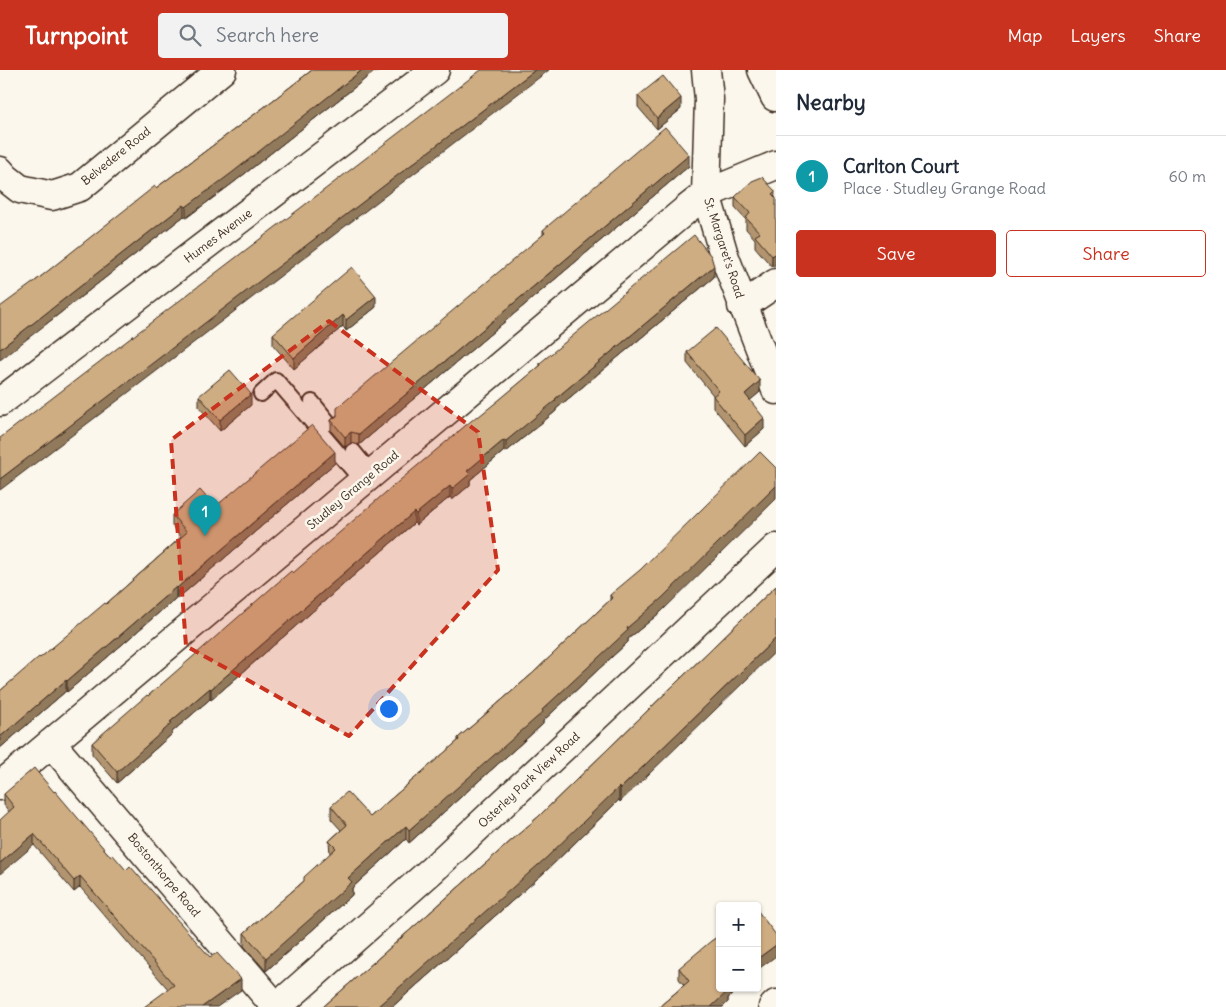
<!DOCTYPE html>
<html lang="en">
<head>
<meta charset="utf-8">
<style>
  :root { --surface:#fff; --page:#f2f2f3; --text:#1f2937; --muted:#747a83; --line:#e0e1e3; --accent:#c8321e }
  body { margin:0; font-family:Delius,sans-serif; background:var(--page); color:var(--text) }
  .controls { position:absolute; right:15px; bottom:15px; display:grid; overflow:hidden; border-radius:5px; box-shadow:0 1px 4px #0004 }
  .controls button { width:45px; height:45px; display:grid; place-items:center; padding:0; border:0; border-bottom:1px solid var(--line); background:var(--surface); color:var(--text); font:25px sans-serif }
  .you { position:absolute; left:388px; top:638px; width:18px; height:18px; margin:-12px; border:4px solid #fff; border-radius:50%; background:#1a73e8; box-shadow:0 0 0 8px #1a73e833 }
  .badge { display:grid; place-items:center; width:32px; height:32px; border-radius:50%; background:var(--accent); color:#fff; font-size:16px; font-weight:700 }
  .pin { position:absolute; translate:-50% -41px; filter:drop-shadow(0 1px 2px #0008) }
  .pin::after { content:''; position:absolute; top:26px; width:18px; height:15px; background:inherit; clip-path:polygon(0 0,100% 0,50% 100%) }
  .list { margin:0; padding:0; list-style:none }
  h2 { display:flex; justify-content:space-between; align-items:center; height:65px; margin:0; padding:0 20px; font-size:21px }
  h2 small { font-size:16px; font-weight:400; color:var(--muted) }
  .list li { display:grid; grid-template-columns:32px 1fr auto; gap:15px; align-items:center; box-sizing:border-box; height:80px; padding:0 20px; border-top:1px solid var(--line) }
  .list b { display:block; font-size:19px; white-space:nowrap }
  .list p { margin:0; font-size:16px; white-space:nowrap; color:var(--muted) }
  .list em { font-size:16px; font-style:normal; color:var(--muted) }
  .actions { display:flex; gap:10px; padding:15px 20px }
  .actions a { flex:1; padding:11px 0; border:1px solid var(--accent); border-radius:5px; text-align:center; font-size:18px; color:var(--accent) }
  .actions .main { background:var(--accent); color:#fff }
  .icon { flex:none; width:28px; height:28px; fill:none; stroke:currentColor; stroke-width:2; stroke-linecap:round; stroke-linejoin:round }
  .map { position:relative; flex:none; width:776px; height:937px; overflow:hidden }
  header { display:flex; align-items:center; gap:30px; box-sizing:border-box; height:70px; padding:0 25px; background:var(--accent); color:#fff }
  header strong { font-size:24px }
  nav { display:flex; gap:28px; margin-inline-start:auto; font-size:18px }
  .search { width:350px; height:45px; background:var(--page); display:flex; align-items:center; gap:12px; box-sizing:border-box; padding:0 18px; border-radius:5px; color:var(--muted); font-size:19px }
  main { display:flex }
  aside { flex:1; background:var(--surface) }
  .map>svg:first-child { display:block }
  .lines { fill:none; stroke-linecap:round; stroke-linejoin:round }
  .lane-casing { stroke:#3b2a1e; stroke-width:18 }
  .street-casing { stroke:#3b2a1e; stroke-width:31 }
  .lane { stroke:#fbf7ec; stroke-width:14 }
  .street { stroke:#fbf7ec; stroke-width:28 }
  .wall { fill:#b29570; stroke:#3b2a1e }
  .shaded-wall { fill:#91795b; stroke:#3b2a1e }
  .building { fill:#cfad82; stroke:#3b2a1e }
  .marked { fill:#c8321e; fill-opacity:0.2; stroke:#c8321e; stroke-width:4; stroke-dasharray:10 6; stroke-linejoin:round }
  .labels { text-anchor:middle; stroke-width:5; stroke-linejoin:round; paint-order:stroke }
  .street-label { font-size:12px; fill:#3b2a1e; stroke:#fbf7ec }
</style>
</head>
<body>
<header>
<strong>Turnpoint</strong>
<div class="search"><svg class="icon" aria-label="search" viewBox="0 0 24 24"><circle cx="10" cy="10" r="6"/><path d="M15 15l6 6"/></svg>Search here</div>
<nav><a>Map</a><a>Layers</a><a>Share</a></nav>
</header>
<main>
<div class="map">
<svg width="776" height="937" viewBox="0 0 776 937">
  <rect width="100%" height="100%" fill="#fbf7ec"/>
  <filter id="ink" filterUnits="userSpaceOnUse"><feTurbulence type="fractalNoise" baseFrequency=".02" numOctaves="2"/><feDisplacementMap in="SourceGraphic" scale="10" xChannelSelector="R" yChannelSelector="G"/><feConvolveMatrix kernelMatrix="1 2 1 2 8 2 1 2 1" color-interpolation-filters="sRGB"/></filter>
  <g filter="url(#ink)">
    <g class="lines">
      <g class="lane-casing">
        <path id="lane" d="M261,324L276,310L363,412
          M312,332L329,353
          M353,381L372,404"/>
      </g>
      <g class="street-casing">
        <path id="street" d="M706,0L709,29L706,124L724,185L776,320
          M762,0L775,27
          M0,101L6,108L20,119L52,126L80,117L222,0
          M742,236L776,213
          M0,332L435,0
          M51,673L276,937
          M0,716L688,138L706,124L776,95
          M277,937L432,800L776,478
          M773,937L776,934"/>
      </g>
      <use href="#lane" class="lane"/>
      <use href="#street" class="street"/>
    </g>
    <path class="wall" d="M312,0H379L375,3L374,2L233,113L186,148L184,146L45,255L34,212L156,118L263,38Z
      M638,26L681,39L657,59L638,37Z
      M689,96L359,375L351,373L345,377L331,361V350L543,165V160Z
      M775,121L772,197L755,177V169L746,159V150L735,138V127Z
      M714,207L556,339V341L539,355L506,382L504,381L470,410V415L452,430L450,427L416,455L414,453L211,630L210,629L172,662V664L117,713L92,684V673L540,296V293Z
      M376,237L346,261L343,256L294,299L273,275V264Z
      M687,282L760,322L750,330L764,359L745,376L713,337V325L687,293Z
      M199,326L251,335L220,361L199,337Z
      M335,393L177,529L176,528L67,622L66,621L0,678V621L106,534L181,467L172,456V445L215,437Z
      M776,516L620,732L619,730L546,801L392,937H323L538,747Z
      M610,525L662,541L628,569V572L543,651V654L409,773L406,769L352,818V825L266,901L244,876V863L304,811L330,784L329,771L341,760L331,749V736L370,747L458,671V668L532,604L610,530Z
      M54,722L111,787L126,800L241,920L168,919L80,817L74,822L34,775L4,735V724Z
      M679,898L740,918L728,928V932L723,937H659L684,915L679,909Z"/>
    <path class="shaded-wall" d="M362,0H374V2L233,113L186,148V137Z
      M535,0H549L154,303L0,420V409Z
      M681,28V39L657,59V48Z
      M689,85V96L359,375V364Z
      M184,135V146L45,255L0,290V279Z
      M776,183V194L772,197V186Z
      M714,196V207L556,339V341L506,382V371L555,329Z
      M376,226V237L346,261V250Z
      M343,245V256L294,299V288Z
      M760,311V322L745,335V324Z
      M251,324V335L220,361V350Z
      M764,348V359L745,376V365Z
      M351,362V373L345,377V367Z
      M504,370V381L470,410V415L452,430V419L467,401Z
      M335,382V393L177,529V518Z
      M450,416V427L416,455V444Z
      M776,416V429L662,541L628,569V572L543,651V654L409,773V760L542,640L627,558Z
      M414,442V453L211,630V619Z
      M176,517V528L67,622V611Z
      M776,568V581L620,732V719Z
      M66,610V621L0,678V667Z
      M210,618V629L172,662V664L117,713V702L170,652Z
      M619,717V730L546,801L392,937H377Z
      M406,756V769L352,818V825L266,901V888L348,808Z
      M34,764V775L0,804V793Z
      M80,806V817L74,822V811Z
      M776,875V886L757,900V889Z
      M241,909V920L217,937H202Z
      M726,918H740L728,928V932L723,937H711Z"/>
    <path class="building" d="M312,0H362L233,102L186,137L184,135L45,244L0,279V237L34,212L155,116L156,118L263,38Z
      M481,0H535L154,292L0,409V368Z
      M663,6L681,28L657,48L638,26Z
      M665,57L689,85L359,364L351,362L345,367L331,350L337,346V338L545,163L543,160Z
      M762,107L775,121L772,124L776,128V183L772,186L755,166L760,163L746,148L750,143L735,127L752,111Z
      M694,165L711,186L714,196L555,329L556,330L539,344L506,371L504,370L467,401L470,404L452,419L450,416L416,444L414,442L211,619L210,618L170,652L172,653L117,702L92,673L147,625L148,626L276,514L291,501L293,503L393,416L477,346L478,347L499,330L541,295L540,293Z
      M352,197L376,226L346,250L343,245L294,288L273,264Z
      M716,258L760,311L745,324L764,348L745,365L713,326L719,321L687,282Z
      M230,300L251,324L220,350L199,326Z
      M312,355L335,382L177,518L176,517L67,611L66,610L0,667V621L39,587L40,588L105,533L106,534L187,462L172,445L200,420L215,437Z
      M760,382L776,398V416L662,528L627,558L628,560L542,640L543,642L409,760L406,756L348,808L352,812L266,888L244,863L304,811V807L336,778L329,771L347,755L331,736L347,722L370,747L459,670L458,668L532,604L612,528L610,525L640,500Z
      M776,516V568L620,719L619,717L546,788L377,937H323L538,747Z
      M34,698L54,722L55,721L111,787L113,785L126,800L130,796L210,887L217,883L241,909L202,937H144L174,915L80,806L74,811L34,764L0,793V750L14,737L4,724Z
      M757,840L776,865V875L757,889Z
      M720,865V918H726L728,921L711,937H659L689,911L679,898L711,871Z"/>
  </g>
  <path class="marked" d="M329,251L478,362L498,500L349,666L186,576L171,370Z"/>
  <g class="labels">
    <g class="street-label">
      <text transform="translate(116 86) rotate(-39)" y="4">Belvedere Road</text>
      <text transform="translate(218 166) rotate(-37)" y="4">Humes Avenue</text>
      <text transform="translate(724 178) rotate(72)" y="4">St. Margaret's Road</text>
      <text transform="translate(353 420) rotate(-40)" y="4">Studley Grange Road</text>
      <text transform="translate(529 710) rotate(-43)" y="4">Osterley Park View Road</text>
      <text transform="translate(164 805) rotate(50)" y="4">Bostonthorpe Road</text>
    </g>
  </g>
</svg>
<div class="controls">
<button>+</button>
<button>−</button>
</div>
<div class="you"></div>
<div class="pin badge" style="left:205px;top:466px;background:#0f9aa8">1</div>
</div>
<aside>
<h2>Nearby<small></small></h2>
<ul class="list">
<li><span class="badge" style="background:#0f9aa8">1</span><div><b>Carlton Court</b><p>Place · Studley Grange Road</p></div><em>60 m</em></li>
</ul>
<div class="actions"><a class="main">Save</a><a>Share</a></div>
</aside>
</main>
</body>
</html>
